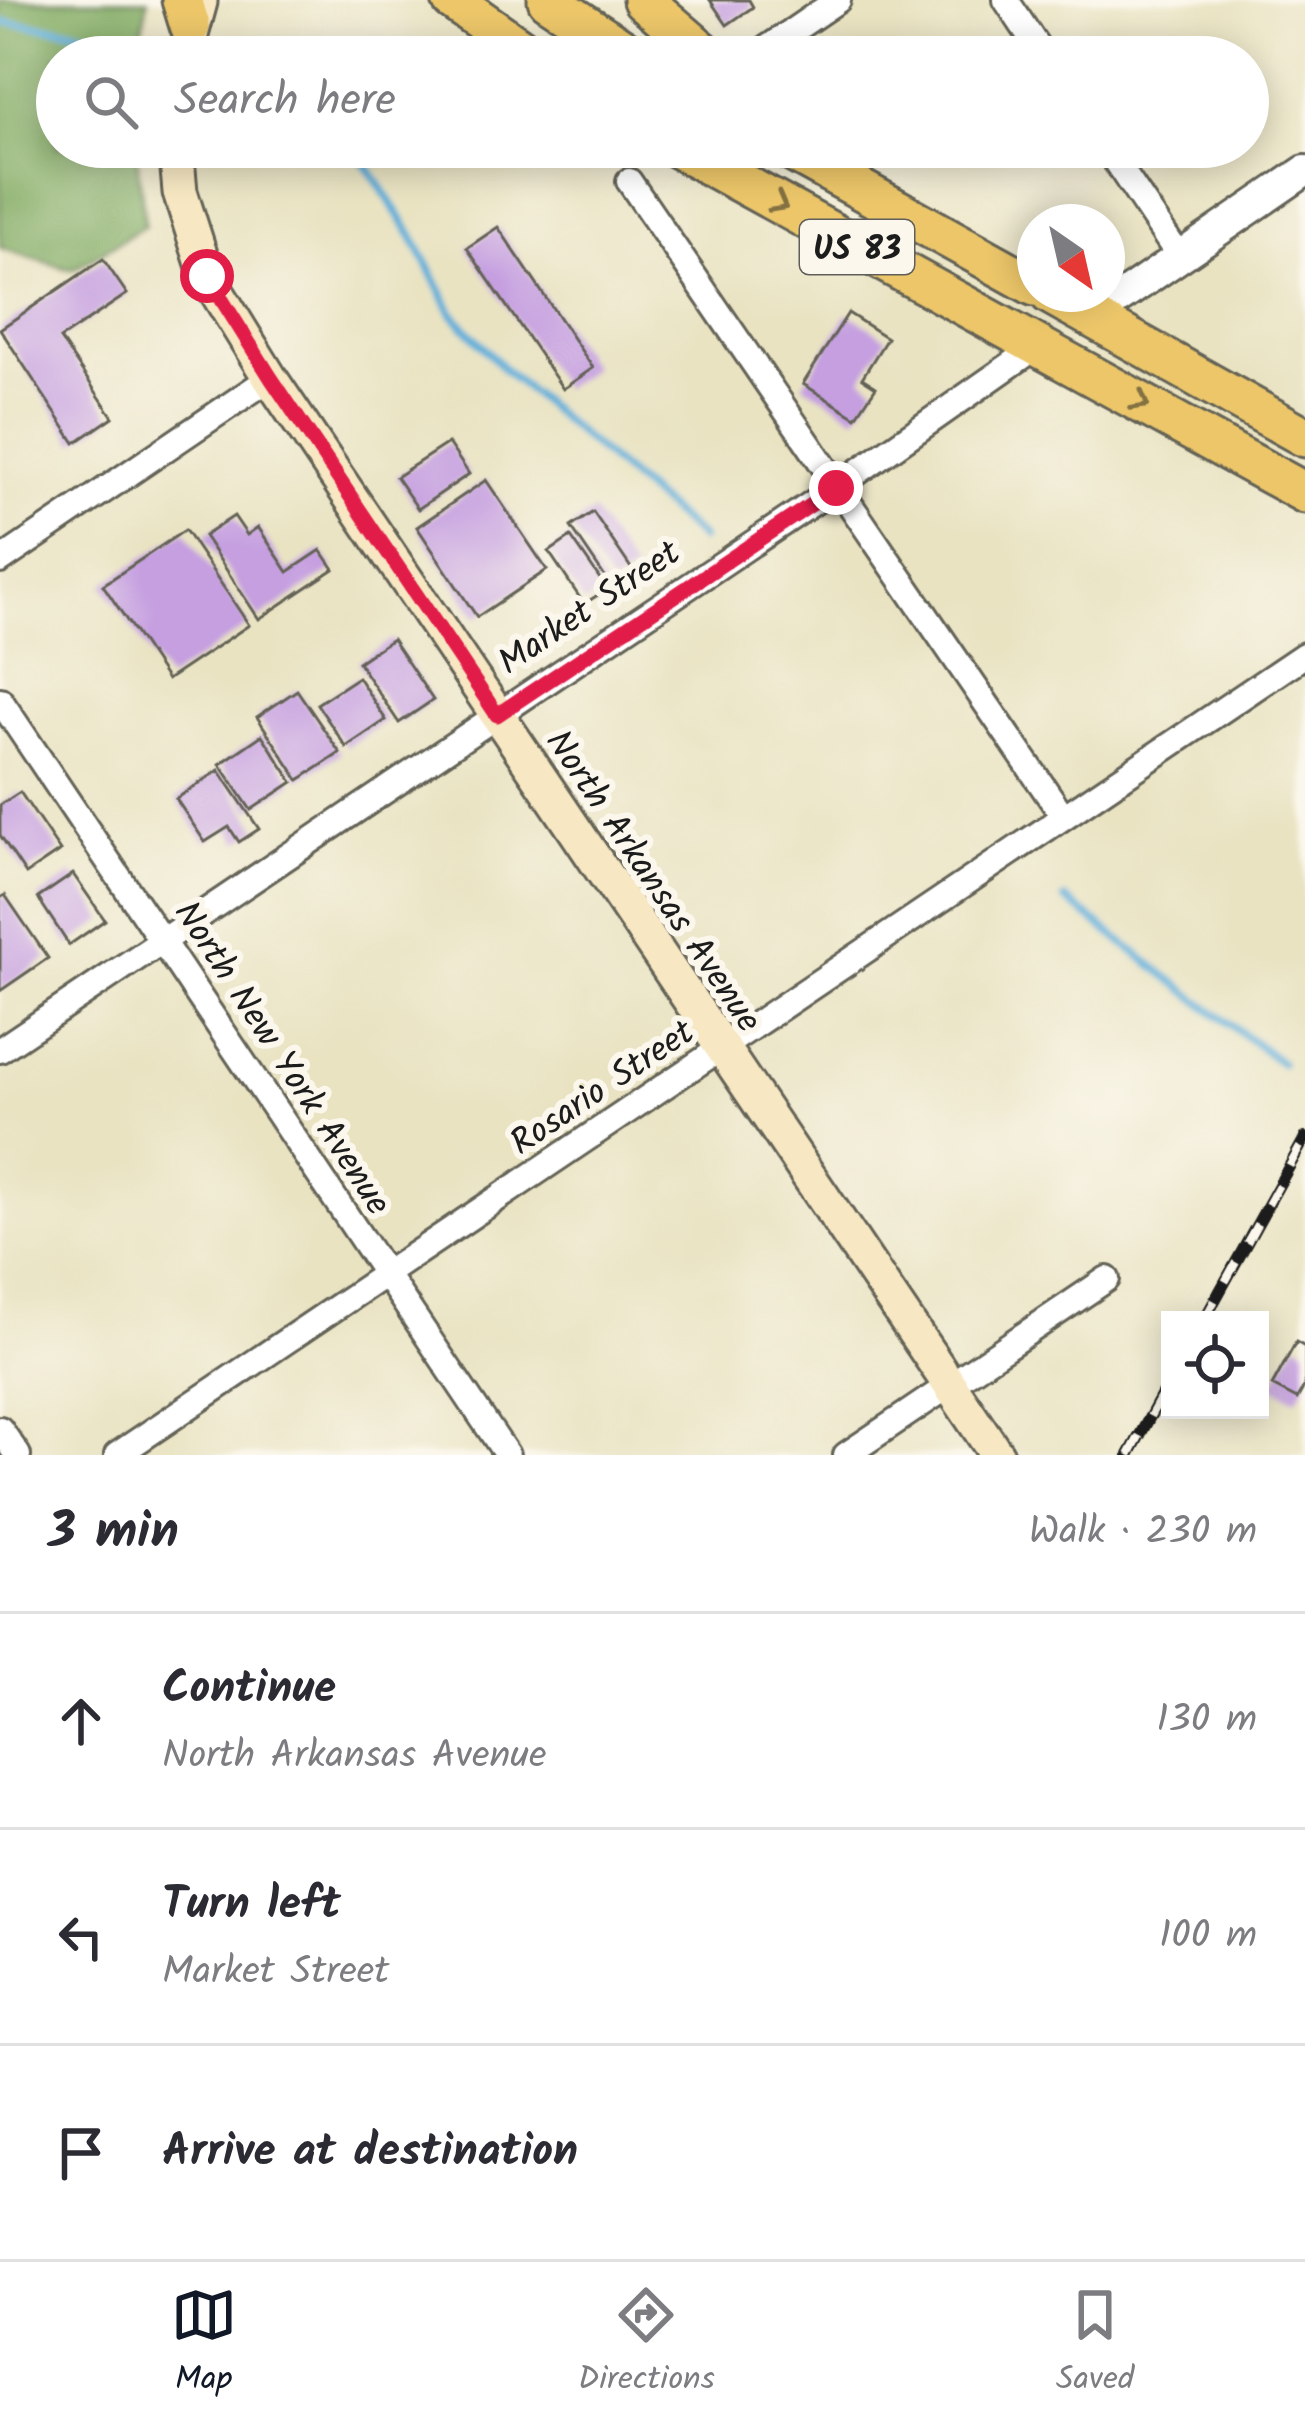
<!DOCTYPE html>
<html lang="en">
<head>
<meta charset="utf-8">
<style>
  :root { --surface:#fff; --page:#f7f7f7; --text:#2b2b33; --muted:#7c7c81; --line:#e1e1e2; --accent:#111827 }
  body { margin:0; font-family:Kalam,sans-serif; background:var(--page); color:var(--text) }
  .controls { position:absolute; right:36px; bottom:36px; display:grid; overflow:hidden; border-radius:0px; box-shadow:0 6px 30px #0003 }
  .controls button { width:108px; height:108px; display:grid; place-items:center; padding:0; border:0; border-bottom:3px solid var(--line); background:var(--surface); color:var(--text); font:60px sans-serif }
  .compass { position:absolute; left:1017px; top:204px; width:108px; height:108px; border-radius:50%; background:var(--surface); box-shadow:0 6px 30px #0003; rotate:146deg }
  .stop { position:absolute; width:36px; height:36px; margin:-27px; border:9px solid #e11d48; border-radius:50%; background:#fff }
  .stop.end { background:#e11d48; border-color:#fff; box-shadow:0 3px 12px #0008 }
  .list { margin:0; padding:0; list-style:none }
  h2 { display:flex; justify-content:space-between; align-items:center; height:156px; margin:0; padding:0 48px; font-size:51px }
  h2 small { font-size:39px; font-weight:400; color:var(--muted) }
  .list li { display:grid; grid-template-columns:78px 1fr auto; gap:36px; align-items:center; box-sizing:border-box; height:216px; padding:0 48px; border-top:3px solid var(--line) }
  .list b { display:block; font-size:45px; white-space:nowrap }
  .list p { margin:0; font-size:39px; white-space:nowrap; color:var(--muted) }
  .list em { font-size:39px; font-style:normal; color:var(--muted) }
  .icon { flex:none; width:66px; height:66px; fill:none; stroke:currentColor; stroke-width:2; stroke-linecap:round; stroke-linejoin:round }
  .map { position:relative; flex:none; width:1305px; height:1455px; overflow:hidden }
  .search { position:absolute; background:var(--surface); box-shadow:0 6px 30px #0003; left:36px; right:36px; top:36px; height:132px; display:flex; align-items:center; gap:30px; box-sizing:border-box; padding:0 42px; border-radius:66px; color:var(--muted); font-size:45px }
  .sheet { height:804px; background:var(--surface) }
  nav { display:flex; justify-content:space-around; align-items:center; box-sizing:border-box; height:168px; border-top:3px solid var(--line); background:var(--surface); font-size:33px; color:var(--muted) }
  nav a { display:grid; justify-items:center; gap:6px }
  nav .on { color:var(--accent) }
  .map>svg:first-child { display:block }
  .forest { fill:#82ac64; stroke:#4f6440; stroke-width:3 }
  .lines { fill:none; stroke-linecap:round; stroke-linejoin:round }
  .stream { stroke:#5faed9; stroke-width:8 }
  .building { fill:#c59fe0 }
  .minor-casing { stroke:#646256; stroke-width:30 }
  .tertiary-casing { stroke:#646256; stroke-width:36 }
  .secondary-casing { stroke:#646256; stroke-width:39 }
  .primary-casing { stroke:#646256; stroke-width:45 }
  .minor { stroke:#fff; stroke-width:24 }
  .tertiary { stroke:#fff; stroke-width:30 }
  .secondary { stroke:#f7e8c3; stroke-width:33 }
  .primary { stroke:#ecc669; stroke-width:39 }
  .rail-casing { stroke:#1c1c1c; stroke-width:12 }
  .rail { stroke:#fbf7ec; stroke-width:8; stroke-dasharray:22; stroke-linecap:butt }
  .oneway { stroke:#847142 }
  .route { stroke:#e11d48; stroke-width:15 }
  .labels { text-anchor:middle; stroke-width:12; stroke-linejoin:round; paint-order:stroke }
  .shield { fill:#fbf7ec; stroke:#5f5e5a; stroke-width:3 }
  .shield-label { font-size:33px; font-weight:bold; fill:#1c1c1c }
  .street-label { font-size:36px; fill:#1c1c1c; stroke:#fbf7ec }
</style>
</head>
<body>
<div class="map">
<svg width="1305" height="1455" viewBox="0 0 1305 1455">
  <rect width="100%" height="100%" fill="#fbf7ec"/>
  <filter id="ink" filterUnits="userSpaceOnUse"><feTurbulence type="fractalNoise" baseFrequency=".00833" numOctaves="2"/><feDisplacementMap in="SourceGraphic" scale="24" xChannelSelector="R" yChannelSelector="G"/><feConvolveMatrix kernelMatrix="1 2 1 2 8 2 1 2 1" color-interpolation-filters="sRGB"/></filter>
  <filter id="wash" filterUnits="userSpaceOnUse"><feTurbulence type="fractalNoise" baseFrequency=".004" numOctaves="4" result="noise"/><feDisplacementMap in="SourceGraphic" scale="48" xChannelSelector="R" yChannelSelector="G"/><feGaussianBlur stdDeviation="2.7" result="paint"/><feColorMatrix in="noise" values="0 0 0 0 0 0 0 0 0 0 0 0 0 0 0 0 0 1.4 0 .05"/><feComposite in="paint" operator="in"/></filter>
  <g filter="url(#wash)">
    <rect width="100%" height="100%" fill="#e9e3c2"/>
    <path class="forest" d="M0,0H148L137,57H57V147H136L145,226L72,270L0,248Z"/>
    <g class="lines">
      <path class="stream" d="M0,22L74,30L139,49
        M355,147L412,235L453,314L506,371L701,538
        M1065,899L1281,1063"/>
    </g>
    <g id="blocks">
      <path class="building" d="M710,0H749L753,7L727,25Z
        M498,227L593,368L563,389L467,248Z
        M103,259L127,294L60,339L113,417L75,443L0,329Z
        M848,313L887,338L862,378L876,387L856,417L803,384Z
        M448,443L469,474L418,509L396,477Z
        M486,480L547,570L477,617L417,527Z
        M593,512L633,571L611,586L571,527Z
        M234,516L247,535L258,527L288,572L321,550L334,569L259,619L204,536Z
        M185,530L249,625L167,680L103,585Z
        M571,537L607,589L584,604L549,552Z
        M392,639L433,700L399,723L358,662Z
        M358,677L386,720L346,747L317,704Z
        M297,690L340,753L299,780L257,717Z
        M262,735L293,782L251,810L220,764Z
        M219,770L259,829L239,842L229,827L205,842L176,799Z
        M20,792L60,851L26,874L0,835V805Z
        M73,874L105,920L69,945L38,898Z
        M5,895L48,958L0,991V898Z
        M1296,1342L1305,1347V1385L1297,1399L1272,1386Z"/>
    </g>
  </g>
  <g filter="url(#ink)">
    <use href="#blocks" fill-opacity="0" stroke="#646256" stroke-width="3"/>
    <g class="lines">
      <g class="minor-casing">
        <path id="minor" d="M1006,0L1044,57
          M754,57L838,0
          M1106,147L1179,256
          M629,181L1063,816
          M0,561L270,378
          M0,700L507,1455
          M0,1050L835,488L1039,345
          M0,1429L18,1455
          M117,1455L1304,655
          M846,1455L1107,1279"/>
      </g>
      <g class="tertiary-casing">
        <path id="tertiary" d="M1092,317L1305,171"/>
      </g>
      <g class="secondary-casing">
        <path id="secondary" d="M185,57L200,2
          M176,147L180,192L207,276L270,378L997,1455"/>
      </g>
      <g class="primary-casing">
        <path id="primary" d="M182,0L190,26
          M452,0L533,57
          M548,0L635,57
          M643,0L709,57
          M676,147L1305,493
          M784,147L1035,286
          M1050,294L1305,437"/>
      </g>
      <use href="#minor" class="minor"/>
      <use href="#tertiary" class="tertiary"/>
      <use href="#secondary" class="secondary"/>
      <use href="#primary" class="primary"/>
      <g class="rail-casing">
        <path id="rail" d="M1204,1320L1305,1138
          M1129,1455L1170,1380"/>
      </g>
      <use href="#rail" class="rail"/>
    </g>
    <defs><path id="oneway-chevron" d="M-2-3.5L2.5 0L-2 3.5" fill="none" stroke-width="1.6" stroke-linecap="round" stroke-linejoin="round" transform="scale(3)"/></defs>
    <g class="oneway">
      <use href="#oneway-chevron" transform="translate(779 204) rotate(29)"/>
      <use href="#oneway-chevron" transform="translate(1141 402) rotate(29)"/>
    </g>
  </g>
  <g class="lines" filter="url(#ink)">
    <path class="route" d="M207,276L271,378L497,715L836,488"/>
  </g>
  <g class="labels">
    <rect class="shield" x="800" y="220" width="114" height="54" rx="9"/>
    <g class="shield-label">
      <text x="857" y="259">US 83</text>
    </g>
    <g class="street-label">
      <text transform="translate(588 606) rotate(-34)" y="13">Market Street</text>
      <text transform="translate(655 880) rotate(56)" y="13">North Arkansas Avenue</text>
      <text transform="translate(284 1057) rotate(57)" y="13">North New York Avenue</text>
      <text transform="translate(601 1086) rotate(-34)" y="13">Rosario Street</text>
    </g>
  </g>
</svg>
<div class="controls">
<button><svg class="icon" aria-label="locate" viewBox="0 0 24 24"><circle cx="12" cy="12" r="6"/><path d="M12 2v4M12 18v4M2 12h4M18 12h4"/></svg></button>
</div>
<svg class="compass" viewBox="-18 -18 36 36"><path d="M0-13l5 13h-10z" fill="#e53935"/><path d="M0 13l5-13h-10z" fill="#7c7c81"/></svg>
<div class="stop" style="left:207px;top:276px"></div>
<div class="stop end" style="left:836px;top:488px"></div>
<div class="search"><svg class="icon" aria-label="search" viewBox="0 0 24 24"><circle cx="10" cy="10" r="6"/><path d="M15 15l6 6"/></svg>Search here</div>
</div>
<section class="sheet">
<h2>3 min<small>Walk · 230 m</small></h2>
<ul class="list">
<li><svg class="icon" aria-label="ahead" viewBox="0 0 24 24"><path d="M12 20V5M6 11l6-6 6 6"/></svg><div><b>Continue</b><p>North Arkansas Avenue</p></div><em>130 m</em></li>
<li><svg class="icon" aria-label="left" viewBox="0 0 24 24"><path d="M17 20v-9H6M10 6l-5 5 5 5"/></svg><div><b>Turn left</b><p>Market Street</p></div><em>100 m</em></li>
<li><svg class="icon" aria-label="arrive" viewBox="0 0 24 24"><path d="M6 21V4h12l-3 4 3 4H6"/></svg><div><b>Arrive at destination</b></div></li>
</ul>
</section>
<nav>
<a class="on"><svg class="icon" aria-label="map" viewBox="0 0 24 24"><path d="M3 6l6-2 6 2 6-2v14l-6 2-6-2-6 2zM9 4v14M15 6v14"/></svg>Map</a>
<a><svg class="icon" aria-label="directions" viewBox="0 0 24 24"><path d="M12 3l9 9-9 9-9-9zM9 14v-3h6M13 9l2 2-2 2"/></svg>Directions</a>
<a><svg class="icon" aria-label="saved" viewBox="0 0 24 24"><path d="M7 4h10v16l-5-4-5 4z"/></svg>Saved</a>
</nav>
</body>
</html>
